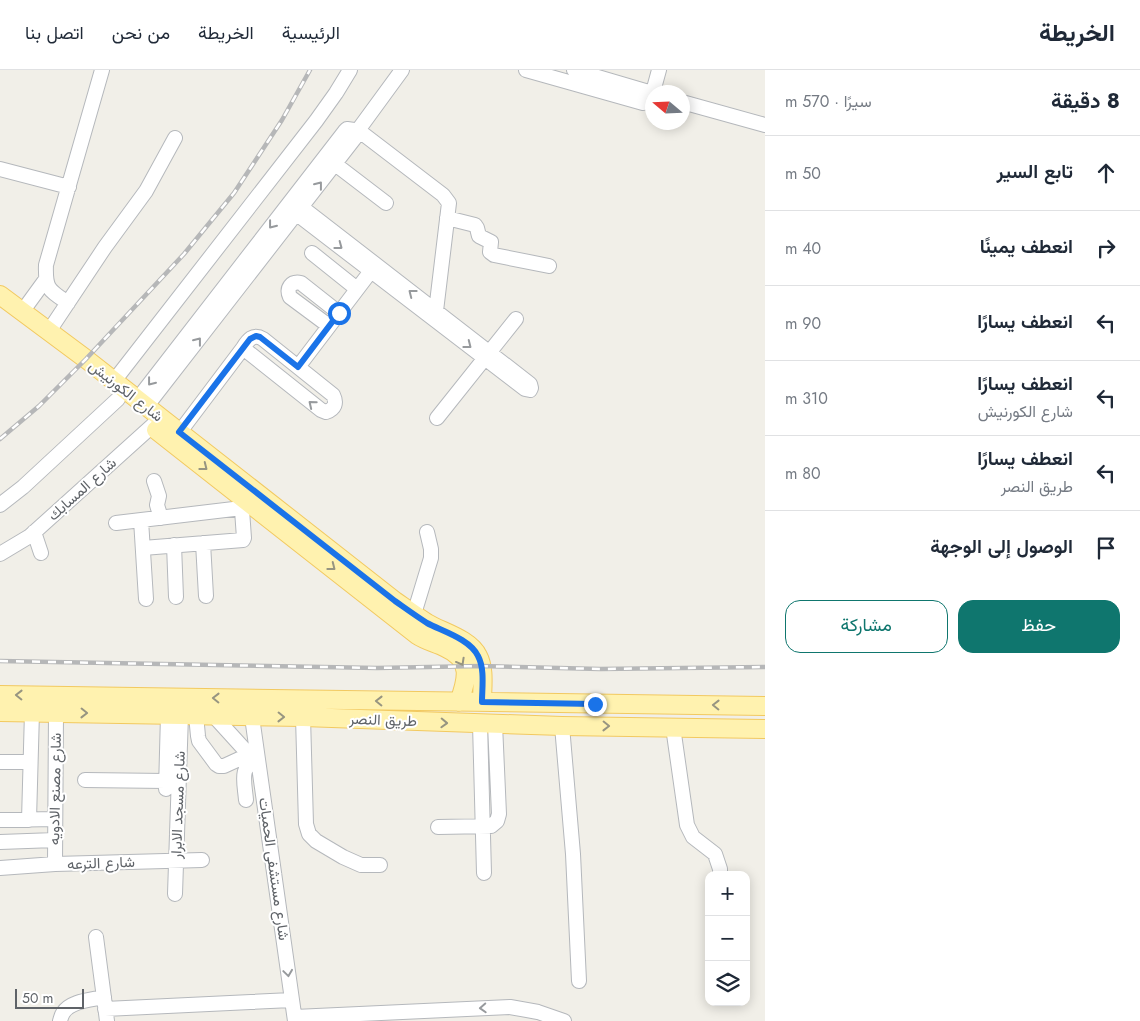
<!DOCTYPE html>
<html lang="ar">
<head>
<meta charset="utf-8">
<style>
  :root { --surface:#fff; --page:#f6f6f7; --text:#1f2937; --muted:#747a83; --line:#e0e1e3; --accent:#0f766e }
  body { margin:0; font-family:Jost,Vazirmatn,sans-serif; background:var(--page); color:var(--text); direction:rtl }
  .controls { position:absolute; right:15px; bottom:15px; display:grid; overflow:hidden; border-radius:10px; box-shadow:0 2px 12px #0003 }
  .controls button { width:45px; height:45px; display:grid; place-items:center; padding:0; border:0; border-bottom:1px solid var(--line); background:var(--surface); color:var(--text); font:25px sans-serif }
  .compass { position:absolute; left:645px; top:15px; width:45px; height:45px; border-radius:50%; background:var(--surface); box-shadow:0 2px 12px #0003; rotate:289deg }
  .scale { position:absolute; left:15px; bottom:12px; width:69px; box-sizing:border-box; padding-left:5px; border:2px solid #5f6368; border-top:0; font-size:14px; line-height:18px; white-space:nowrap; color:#5f6368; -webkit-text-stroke:4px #fff; paint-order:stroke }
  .stop { position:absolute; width:15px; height:15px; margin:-11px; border:4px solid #1a73e8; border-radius:50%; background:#fff }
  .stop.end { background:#1a73e8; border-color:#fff; box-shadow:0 1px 5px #0008 }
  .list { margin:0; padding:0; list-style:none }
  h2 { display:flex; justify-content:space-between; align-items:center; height:65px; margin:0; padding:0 20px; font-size:21px }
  h2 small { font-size:16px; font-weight:400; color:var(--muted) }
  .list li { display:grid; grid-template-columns:32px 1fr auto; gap:15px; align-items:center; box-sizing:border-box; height:75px; padding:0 20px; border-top:1px solid var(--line) }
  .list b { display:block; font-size:19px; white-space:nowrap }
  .list p { margin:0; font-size:16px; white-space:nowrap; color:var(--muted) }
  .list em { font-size:16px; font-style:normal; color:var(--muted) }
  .actions { display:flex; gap:10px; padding:15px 20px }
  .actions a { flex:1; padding:11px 0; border:1px solid var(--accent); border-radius:15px; text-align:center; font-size:18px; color:var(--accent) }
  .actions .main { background:var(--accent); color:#fff }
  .icon { flex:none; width:28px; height:28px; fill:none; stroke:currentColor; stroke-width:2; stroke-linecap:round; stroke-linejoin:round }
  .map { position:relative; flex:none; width:765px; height:951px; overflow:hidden; direction:ltr }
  header { display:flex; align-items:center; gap:30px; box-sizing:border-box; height:70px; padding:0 25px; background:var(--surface); border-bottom:1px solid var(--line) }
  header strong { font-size:24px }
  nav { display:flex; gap:28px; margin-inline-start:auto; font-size:18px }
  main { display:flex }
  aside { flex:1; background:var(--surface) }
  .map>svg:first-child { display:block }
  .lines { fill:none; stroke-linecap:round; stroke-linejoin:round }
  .minor-casing { stroke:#b5b8bc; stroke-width:16 }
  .major-casing { stroke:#f2c960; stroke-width:20 }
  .minor { stroke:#fff; stroke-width:14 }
  .major { stroke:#fff2af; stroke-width:18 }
  .rail-casing { stroke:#b6b7b8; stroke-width:4.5 }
  .rail { stroke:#fff; stroke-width:2.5; stroke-dasharray:8; stroke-linecap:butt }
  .oneway { stroke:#979a9d }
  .oneway2 { stroke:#979581 }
  .route { stroke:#1a73e8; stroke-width:6 }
  .labels { text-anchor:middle; stroke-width:4; stroke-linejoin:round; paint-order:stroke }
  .street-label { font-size:15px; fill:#5f6368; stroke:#fff }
</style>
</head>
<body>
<header>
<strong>الخريطة</strong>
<nav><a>الرئيسية</a><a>الخريطة</a><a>من نحن</a><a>اتصل بنا</a></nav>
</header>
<main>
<aside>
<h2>8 دقيقة<small>سيرًا · 570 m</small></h2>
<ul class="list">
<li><svg class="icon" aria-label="ahead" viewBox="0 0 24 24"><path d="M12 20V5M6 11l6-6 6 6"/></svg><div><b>تابع السير</b></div><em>50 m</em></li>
<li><svg class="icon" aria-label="right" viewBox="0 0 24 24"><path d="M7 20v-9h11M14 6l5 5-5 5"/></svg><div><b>انعطف يمينًا</b></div><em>40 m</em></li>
<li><svg class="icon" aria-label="left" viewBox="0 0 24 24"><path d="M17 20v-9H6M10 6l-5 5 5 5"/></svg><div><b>انعطف يسارًا</b></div><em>90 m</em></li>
<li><svg class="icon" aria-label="left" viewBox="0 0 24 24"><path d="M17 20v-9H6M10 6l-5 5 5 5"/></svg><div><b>انعطف يسارًا</b><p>شارع الكورنيش</p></div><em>310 m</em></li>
<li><svg class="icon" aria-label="left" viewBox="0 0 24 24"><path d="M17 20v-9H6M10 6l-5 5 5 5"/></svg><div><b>انعطف يسارًا</b><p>طريق النصر</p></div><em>80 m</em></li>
<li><svg class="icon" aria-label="arrive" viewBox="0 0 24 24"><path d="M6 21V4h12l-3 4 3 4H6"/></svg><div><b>الوصول إلى الوجهة</b></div></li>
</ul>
<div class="actions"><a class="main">حفظ</a><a>مشاركة</a></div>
</aside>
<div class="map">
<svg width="765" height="951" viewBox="0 0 765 951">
  <rect width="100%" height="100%" fill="#f1efe8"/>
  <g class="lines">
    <g class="minor-casing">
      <path id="minor" d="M526,0L643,33L649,31L652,23
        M574,0L652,23
        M653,22L659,0
        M682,32L765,55
        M358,60L443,125L449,133L436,241
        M356,63L402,0
        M335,94L386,133
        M0,99L69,117
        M289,138L525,319L530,320L531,318L530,314L295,132
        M447,148L475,155L477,158L479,166L491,172L490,182L494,185L549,196
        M312,183L357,219
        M68,233C49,220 45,219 46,195L102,0
        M22,242L46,209
        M329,256L290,227C286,218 291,211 301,213L339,243
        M49,261L105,177L146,121L175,68
        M298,297L371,201
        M114,311L316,51L336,23L350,0
        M137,330L345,61L347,59L354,60L356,66L354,69L146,337
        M437,348L516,249
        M179,363L243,278C248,270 253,263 263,269L333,325C337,333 335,339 326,342L321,340L243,278
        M154,411L159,426L157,435L161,448
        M0,435L23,417L118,329
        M141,450L146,529
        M116,453L242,438
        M34,462L41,483
        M203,473L206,526
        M174,475L176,527
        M143,478L243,470L244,468L241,426
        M0,484L30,466L152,356L160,348
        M414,544L431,488V479L427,462
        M196,645L198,666L199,671L216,694L219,696H224L250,684
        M214,646L244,679L256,688
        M252,647L295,951
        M303,647L306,754L309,764L316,771L343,787L361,795H380
        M480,654L484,803
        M562,656L573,784L579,911
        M673,657L687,755L693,767L715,784L720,799V805
        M0,692H30
        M85,710L166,711
        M166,719L168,645
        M246,730C245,715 238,694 258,691
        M0,750L55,749
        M29,750L32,642
        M438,757L491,756L497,751L499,744L495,654
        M0,772L55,770
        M55,794L56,643
        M0,798L55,794L202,790
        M175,824L181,645
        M96,867L107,951
        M105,939L292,930
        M295,947L510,937L538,942L564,951
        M60,951C61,948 61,946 63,943C70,931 91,930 104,927"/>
    </g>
    <g class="major-casing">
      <path id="major" d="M0,225L86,289L395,531C405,538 416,546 427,553C442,562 470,569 478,586C485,599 482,618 482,632
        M156,360L417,565C426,571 436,573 446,578C473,590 467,610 459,632
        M0,625L765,636
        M0,642L303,647L562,656L765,659"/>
    </g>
    <use href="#minor" class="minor"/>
    <use href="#major" class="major"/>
    <g class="rail-casing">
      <path id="rail" d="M0,369L39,336L86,289L184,184L234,123L282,50L310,0
        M0,591L377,598L481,596L600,599L765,597"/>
    </g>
    <use href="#rail" class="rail"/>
  </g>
  <defs><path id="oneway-chevron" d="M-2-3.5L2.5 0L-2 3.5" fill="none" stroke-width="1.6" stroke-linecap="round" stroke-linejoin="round" transform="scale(1.25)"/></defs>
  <g class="oneway">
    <use href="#oneway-chevron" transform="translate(319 115) rotate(-52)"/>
    <use href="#oneway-chevron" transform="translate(272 155) rotate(128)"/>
    <use href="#oneway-chevron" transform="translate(339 176) rotate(37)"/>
    <use href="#oneway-chevron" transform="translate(412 223) rotate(-142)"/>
    <use href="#oneway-chevron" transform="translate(198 271) rotate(-52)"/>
    <use href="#oneway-chevron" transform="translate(468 275) rotate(38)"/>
    <use href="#oneway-chevron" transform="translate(151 312) rotate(128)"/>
    <use href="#oneway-chevron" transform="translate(312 334) rotate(-141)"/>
    <use href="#oneway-chevron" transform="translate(288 903) rotate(82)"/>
    <use href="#oneway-chevron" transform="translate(483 938) rotate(177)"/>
  </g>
  <g class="oneway2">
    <use href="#oneway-chevron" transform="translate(204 397) rotate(38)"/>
    <use href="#oneway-chevron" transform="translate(332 497) rotate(38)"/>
    <use href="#oneway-chevron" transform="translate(461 592) rotate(61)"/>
    <use href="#oneway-chevron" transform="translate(19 625) rotate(-179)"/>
    <use href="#oneway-chevron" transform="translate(216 628) rotate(-179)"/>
    <use href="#oneway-chevron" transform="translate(379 631) rotate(-179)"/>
    <use href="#oneway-chevron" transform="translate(716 635) rotate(-179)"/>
    <use href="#oneway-chevron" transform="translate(84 643) rotate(1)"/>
    <use href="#oneway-chevron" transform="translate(281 647) rotate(1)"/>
    <use href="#oneway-chevron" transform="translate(444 653) rotate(2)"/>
    <use href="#oneway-chevron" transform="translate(606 656) rotate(1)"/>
  </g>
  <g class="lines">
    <path class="route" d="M339,243L298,297L260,267L256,266L250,269L179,362L395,531C405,538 416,546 427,553C442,561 470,569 478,586C485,599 482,618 482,632L595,634"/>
  </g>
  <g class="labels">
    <g class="street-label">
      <text transform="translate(126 321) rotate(38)" y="5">شارع الكورنيش</text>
      <text transform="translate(82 419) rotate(-42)" y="5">شارع المسابك</text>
      <text transform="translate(383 650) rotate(2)" y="5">طريق النصر</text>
      <text transform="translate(55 719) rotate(-89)" y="5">شارع مصنع الادويه</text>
      <text transform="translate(178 735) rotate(-88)" y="5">شارع مسجد الابرار</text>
      <text transform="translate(101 793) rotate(-2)" y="5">شارع الترعه</text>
      <text transform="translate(274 799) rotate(82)" y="5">شارع مستشفى الحميات</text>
    </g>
  </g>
</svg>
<div class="controls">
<button>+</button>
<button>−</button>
<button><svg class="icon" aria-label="layers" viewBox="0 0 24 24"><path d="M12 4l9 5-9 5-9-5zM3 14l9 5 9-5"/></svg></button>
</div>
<svg class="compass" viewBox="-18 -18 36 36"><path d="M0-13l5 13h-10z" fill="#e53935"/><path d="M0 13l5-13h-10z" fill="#747a83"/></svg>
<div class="scale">50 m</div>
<div class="stop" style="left:339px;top:243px"></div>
<div class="stop end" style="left:595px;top:634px"></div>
</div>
</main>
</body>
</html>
